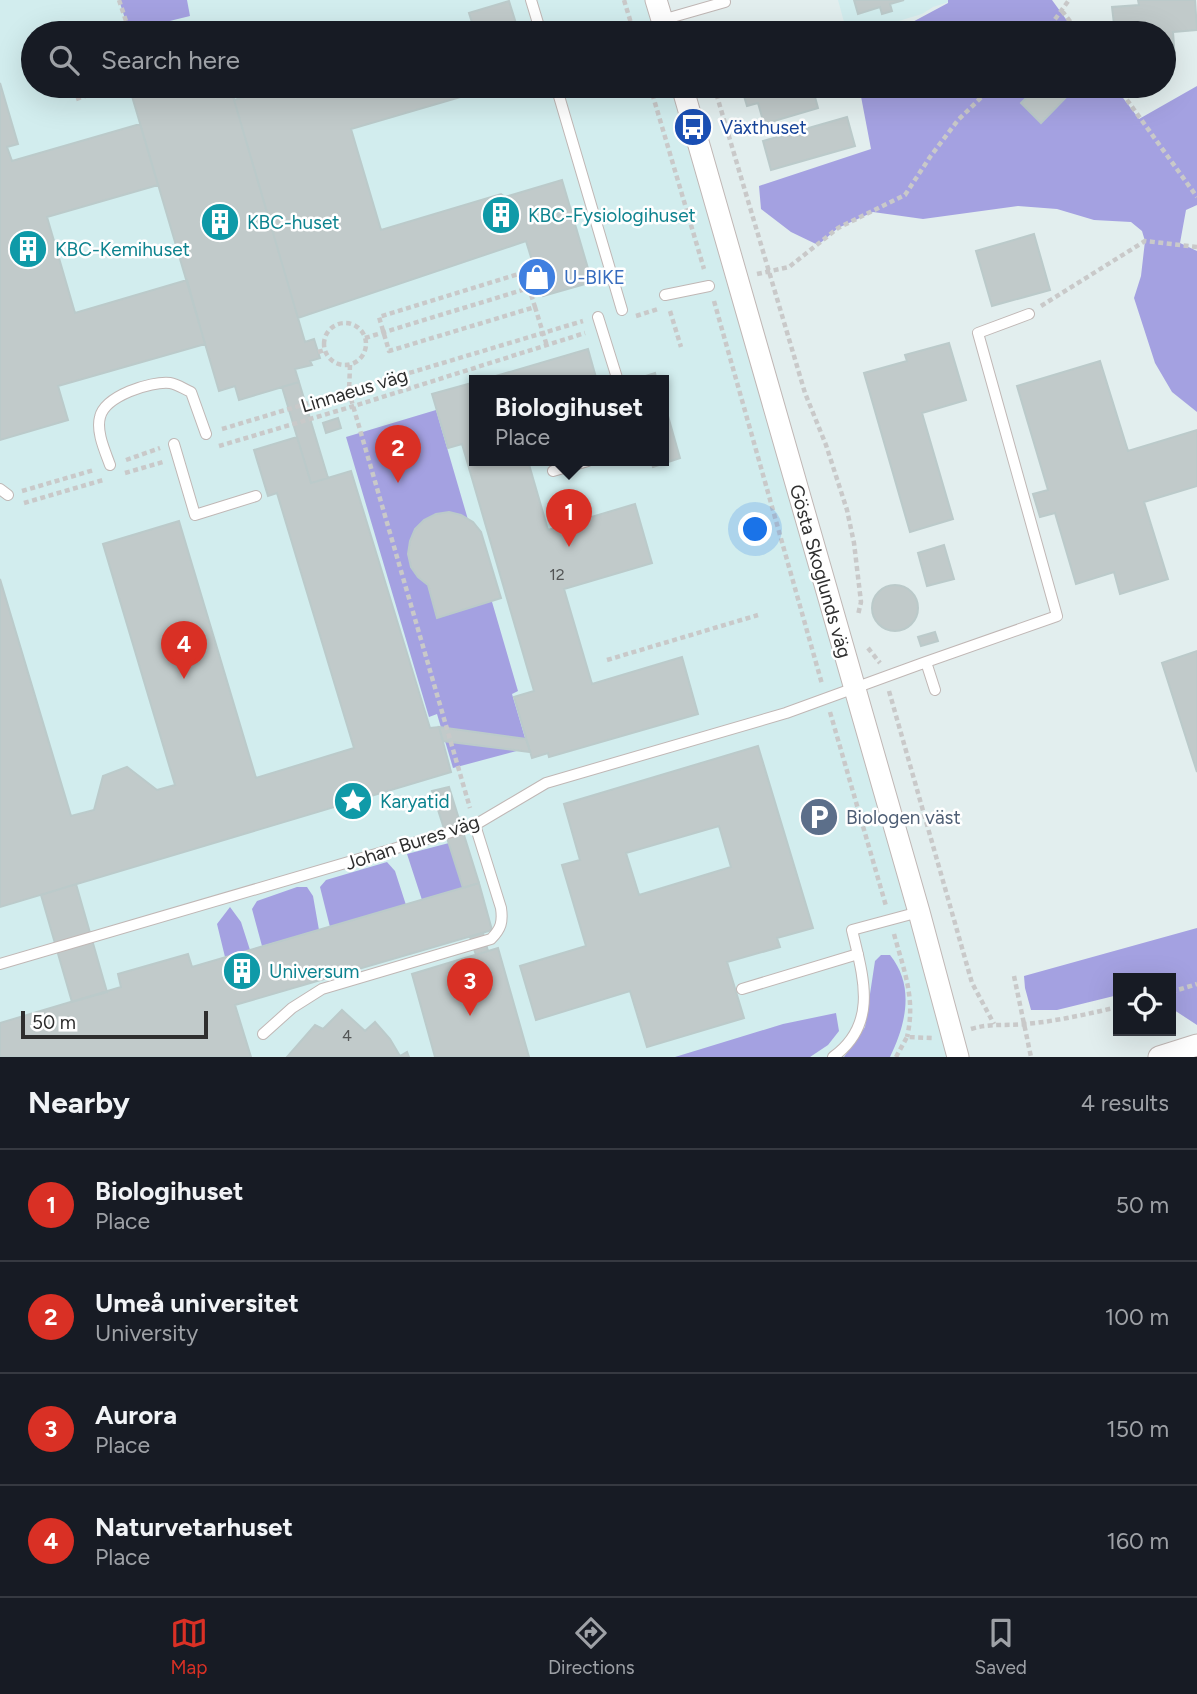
<!DOCTYPE html>
<html lang="en">
<head>
<meta charset="utf-8">
<style>
  :root { --surface:#171b24; --page:#242831; --text:#f1f3f6; --muted:#9ea1a6; --line:#363941; --accent:#d93025 }
  body { margin:0; font-family:Figtree,sans-serif; background:var(--page); color:var(--text) }
  .controls { position:absolute; right:21px; bottom:21px; display:grid; overflow:hidden; border-radius:0px; box-shadow:0 7px 28px #0002 }
  .controls button { width:63px; height:63px; display:grid; place-items:center; padding:0; border:0; border-bottom:2px solid var(--line); background:var(--surface); color:var(--text); font:35px sans-serif }
  .scale { position:absolute; left:21px; bottom:18px; width:187px; box-sizing:border-box; padding-left:7px; border:4px solid #2e2e2e; border-top:0; font-size:19px; line-height:24px; white-space:nowrap; color:#2e2e2e; -webkit-text-stroke:5px #fff; paint-order:stroke }
  .you { position:absolute; left:756px; top:530px; width:24px; height:24px; margin:-18px; border:5px solid #fff; border-radius:50%; background:#1a73e8; box-shadow:0 0 0 10px #1a73e833 }
  .badge { display:grid; place-items:center; width:46px; height:46px; border-radius:50%; background:var(--accent); color:#fff; font-size:23px; font-weight:700 }
  .pin { position:absolute; translate:-50% -58px; filter:drop-shadow(0 2px 4px #0008) }
  .pin::after { content:''; position:absolute; top:37px; width:24px; height:21px; background:inherit; clip-path:polygon(0 0,100% 0,50% 100%) }
  .popup { position:absolute; left:469px; top:375px; width:200px; height:91px; box-sizing:border-box; display:grid; place-content:center; border-radius:0px; background:var(--surface); filter:drop-shadow(0 2px 5px #0005); font-size:23px; white-space:nowrap; color:var(--muted) }
  .popup b { font-size:26px; color:var(--text) }
  .popup::after { content:''; position:absolute; left:50%; top:100%; margin-left:-14px; border:14px solid transparent; border-top-color:var(--surface) }
  .list { margin:0; padding:0; list-style:none }
  h2 { display:flex; justify-content:space-between; align-items:center; height:91px; margin:0; padding:0 28px; font-size:30px }
  h2 small { font-size:23px; font-weight:400; color:var(--muted) }
  .list li { display:grid; grid-template-columns:46px 1fr auto; gap:21px; align-items:center; box-sizing:border-box; height:112px; padding:0 28px; border-top:2px solid var(--line) }
  .list b { display:block; font-size:26px; white-space:nowrap }
  .list p { margin:0; font-size:23px; white-space:nowrap; color:var(--muted) }
  .list em { font-size:23px; font-style:normal; color:var(--muted) }
  .icon { flex:none; width:38px; height:38px; fill:none; stroke:currentColor; stroke-width:2; stroke-linecap:round; stroke-linejoin:round }
  .map { position:relative; flex:none; width:1197px; height:1057px; overflow:hidden }
  .search { position:absolute; background:var(--surface); box-shadow:0 7px 28px #0002; left:21px; right:21px; top:21px; height:77px; display:flex; align-items:center; gap:18px; box-sizing:border-box; padding:0 24px; border-radius:38px; color:var(--muted); font-size:26px }
  .sheet { height:539px; background:var(--surface) }
  nav { display:flex; justify-content:space-around; align-items:center; box-sizing:border-box; height:98px; border-top:2px solid var(--line); background:var(--surface); font-size:19px; color:var(--muted) }
  nav a { display:grid; justify-items:center; gap:4px }
  nav .on { color:var(--accent) }
  .map>svg:first-child { display:block }
  .education { fill:#d2edee; fill-rule:evenodd }
  .green { fill:#a4a1e1 }
  .building { fill:#c1caca; stroke:#bbcaca; stroke-width:2; fill-rule:evenodd }
  .lines { fill:none; stroke-linecap:round; stroke-linejoin:round }
  .service-casing { stroke:#c0b7b5; stroke-width:12 }
  .minor-casing { stroke:#c0b7b5; stroke-width:23 }
  .path { stroke:#c9c9c9; stroke-width:4.5; stroke-dasharray:5 3.5; stroke-linecap:butt }
  .service { stroke:#fff; stroke-width:10 }
  .minor { stroke:#fff; stroke-width:21 }
  .labels { text-anchor:middle; stroke-width:5; stroke-linejoin:round; paint-order:stroke }
  .number-label { font-size:16px; fill:#535555 }
  .transit-label { font-size:19px; fill:#164399; stroke:#fff; text-anchor:start }
  .culture-label { font-size:19px; fill:#0d838f; stroke:#fff; text-anchor:start }
  .shop-label { font-size:19px; fill:#366cbe; stroke:#fff; text-anchor:start }
  .street-label { font-size:19px; fill:#2e2e2e; stroke:#fff }
  .service-label { font-size:19px; fill:#4e5e75; stroke:#fff; text-anchor:start }
</style>
</head>
<body>
<div class="map">
<svg width="1197" height="1057" viewBox="0 0 1197 1057">
  <rect width="100%" height="100%" fill="#e2eeee"/>
  <path class="education" d="M0,0H656L666,33H33V86H682L958,1057H0ZM475,381H664V461H475Z
    M838,0H948L949,2L933,7L922,14L872,29L847,33Z"/>
  <path class="green" d="M119,0H187L190,16L129,31Z
    M948,0H1052L1076,33H892L948,3Z
    M859,86H1114L1139,119L1197,86V205L1186,210L1180,243L1197,251V412L1172,392L1155,363L1134,298L1141,276L1145,241L1142,231L1131,222L1094,220L1057,209L1018,206L923,219L873,212L838,228L818,245L791,232L761,209L759,186L871,149Z
    M436,410L518,691L512,694L528,748L453,768L437,714L429,717L346,437Z
    M449,843L463,888L422,900L407,854Z
    M387,862L395,871L406,905L330,927L320,887L326,880Z
    M297,887H307L313,896L319,930L262,946L252,909L257,901Z
    M230,907L241,922L250,950L225,957L217,924Z
    M1197,928V1025L1171,1008V978H1118V995L1057,1010H1031L1025,988L1024,976Z
    M881,955H890C915,986 906,1024 890,1057H844L865,1027L875,961Z
    M836,1013L839,1031L828,1045L810,1057H675L783,1024Z"/>
  <path class="building" d="M854,0H904L890,4L892,11L882,14L880,7L858,14Z
    M1138,0H1195L1197,30L1173,32L1175,60L1164,61V33H1115L1112,7L1139,5Z
    M509,1L519,33H459L474,29L469,13Z
    M884,25L886,32L884,33H854Z
    M0,83L18,144L7,147L12,161L140,124L158,185L47,217L75,313L187,280L205,344L58,386L68,420L0,440Z
    M129,86H230L305,342L314,339L320,358L310,361L312,365L295,369L299,382L239,400L235,386L219,391Z
    M281,86H498L351,129L381,230L501,194L505,197L562,180L592,282L543,296L526,241L298,318L234,100Z
    M741,86H812L818,108L764,124L758,103L747,106Z
    M1038,86H1073L1075,88L1041,123L1021,103Z
    M847,117L855,146L771,170L763,141Z
    M1034,234L1050,290L992,306L976,251Z
    M949,343L966,400L922,413L953,519L910,532L864,373L907,361L905,355Z
    M588,349L597,381H479Z
    M1100,361L1128,451L1197,430V486L1144,502L1168,579L1120,594L1114,572L1076,584L1055,513L1040,517L1033,494L1048,490L1017,386Z
    M655,373L657,381H630Z
    M299,382L328,478L311,483L282,387Z
    M475,382V461H528L548,530L635,504L652,563L564,589L592,684L682,657L698,714L549,757L548,753L532,758L514,697L534,691L462,444L448,448L432,394Z
    M664,402L680,458L653,467L651,461H664Z
    M338,418L341,428L326,433L323,423Z
    M297,437L311,483L351,471L430,728L439,727L451,772L0,907V579L71,816L94,810L103,776L127,767L157,790L175,785L103,544L179,521L256,778L354,748L277,493L268,496L254,450Z
    M449,512L461,515L473,522L481,532L501,598L437,618L428,585L418,577L411,567L408,554L410,541L415,529L424,520L436,514Z
    M944,545L954,579L927,586L918,553Z
    M872 608a23 23 0 1 1 46 0a23 23 0 1 1-46 0Z
    M935,632L938,641L921,646L918,637Z
    M1197,651V772L1162,663Z
    M439,727L526,739L530,752L443,741Z
    M758,746L813,928L777,938L780,947L727,962L744,1018L647,1047L630,991L536,1020L520,966L586,946L562,865L580,860L564,804ZM719,826L731,867L639,895L626,853Z
    M449,787L479,883L463,888L432,791Z
    M479,883L492,930L235,1005L251,1057H0V1023L121,987L118,974L188,954L192,967Z
    M76,884L107,992L72,1002L41,895Z
    M483,933L488,951L476,955L470,937Z
    M498,948L529,1057H435L412,974Z
    M342,1010L365,1031L375,1022L390,1039L400,1056L407,1052L409,1057H287L315,1025L323,1029Z"/>
  <g class="lines">
    <g class="service-casing">
      <path id="service" d="M531,0L541,33
        M662,20L725,2
        M556,86L622,310
        M665,295L709,286
        M598,317L618,381
        M174,444L195,515L256,496
        M110,465C105,451 96,432 100,417C105,396 150,381 170,383C177,384 184,389 191,392L206,434
        M553,471L588,461
        M0,489L8,495
        M926,662L1057,616L978,333L1029,314
        M0,964L475,825L546,783L786,713L926,662L935,690
        M742,989L858,954
        M263,1034L292,1008L322,989L491,939C501,929 503,922 501,908L475,825
        M833,1057C879,1024 863,976 852,930L919,912"/>
    </g>
    <g class="minor-casing">
      <path id="minor" d="M656,0L666,33
        M682,86L919,912L958,1057
        M1159,1057L1197,1045"/>
    </g>
    <path class="path" d="M119,0L130,33
      M624,0L634,33
      M1062,11L1079,33
      M152,33C177,23 200,26 226,33
      M1045,33L1069,0
      M650,86L704,269
      M714,86L805,393L826,445L847,510L854,543L861,602L858,615
      M1117,86L1197,197
      M76,99L116,86
      M757,274L789,267L838,228L905,195L930,157L958,120L993,86
      M529,288L525,272L379,317L389,351L535,307L547,346
      M714,301L822,684
      M1041,306L1145,241L1197,247
      M670,311L681,347
      M636,316L658,309
      M324 344a21 21 0 1 1 42 0a21 21 0 1 1-42 0Z
      M365,338L529,288L535,307
      M318,352L325,350
      M350,365L349,392L470,808
      M222,429L583,321
      M219,446L354,406L585,333
      M126,460L160,448
      M125,473L163,462
      M22,491L94,470
      M24,503L103,480
      M868,648L880,663
      M607,660L758,615
      M889,691L972,983L994,1024
      M830,712L886,906
      M894,934C904,971 916,999 907,1037
      M1014,976L1031,1057
      M1171,992L1197,984
      M971,1029C990,1023 1007,1026 1026,1024C1057,1021 1088,1014 1118,1007
      M896,1057L907,1037L932,1038"/>
    <use href="#service" class="service"/>
    <use href="#minor" class="minor"/>
  </g>
  <defs>
    <g id="bus-disc" transform="scale(2.0125)"><circle r="9.5" fill="#1a4fb4" stroke="#fff"/><path d="M-5-6H5V4H4V6H2V4H-2V6H-4V4H-5ZM-3.5-4V0h7V-4ZM-3.5 1.2v1.5H-2V1.2ZM2 1.2v1.5H3.5V1.2Z" fill="#fff"/></g>
    <g id="building-disc" transform="scale(2.0125)"><circle r="9.5" fill="#0f9aa8" stroke="#fff"/><path d="M-4-6H4V6H1V3H-1V6H-4ZM-2.5-4.3h1.7v1.8h-1.7ZM.8-4.3h1.7v1.8H.8ZM-2.5-1h1.7V.8h-1.7ZM.8-1h1.7V.8H.8Z" fill="#fff"/></g>
    <g id="shop-disc" transform="scale(2.0125)"><circle r="9.5" fill="#3f7fe0" stroke="#fff"/><path d="M-5-2.5h2.3a2.7 3.5 0 0 1 5.4 0H5L5.5 6h-11ZM-1.5-2.5h3a1.5 2.3 0 0 0-3 0Z" fill="#fff"/></g>
    <g id="sight-disc" transform="scale(2.0125)"><circle r="9.5" fill="#0f9aa8" stroke="#fff"/><path d="M0-6L1.8-2.2L6-1.7L2.9 1.2L3.7 5.4L0 3.3L-3.7 5.4L-2.9 1.2L-6-1.7L-1.8-2.2Z" fill="#fff"/></g>
    <g id="parking-disc" transform="scale(2.0125)"><circle r="9.5" fill="#5c6f8a" stroke="#fff"/><path d="M-3.5-5.5H1a3.5 3.5 0 0 1 0 7H-1V5.5H-3.5ZM-1-3.4V-.6H.8a1.4 1.4 0 0 0 0-2.8Z" fill="#fff"/></g>
  </defs>
  <g fill-rule="evenodd">
    <use href="#bus-disc" x="693" y="127"/>
    <use href="#building-disc" x="501" y="215"/>
    <use href="#building-disc" x="220" y="222"/>
    <use href="#building-disc" x="28" y="249"/>
    <use href="#shop-disc" x="537" y="277"/>
    <use href="#sight-disc" x="353" y="801"/>
    <use href="#parking-disc" x="819" y="817"/>
    <use href="#building-disc" x="242" y="971"/>
  </g>
  <g class="labels">
    <g class="number-label">
      <text x="557" y="580">12</text>
      <text x="347" y="1041">4</text>
    </g>
    <g class="transit-label">
      <text x="720" y="134">Växthuset</text>
    </g>
    <g class="culture-label">
      <text x="528" y="222">KBC-Fysiologihuset</text>
      <text x="247" y="229">KBC-huset</text>
      <text x="55" y="256">KBC-Kemihuset</text>
      <text x="380" y="808">Karyatid</text>
      <text x="269" y="978">Universum</text>
    </g>
    <g class="shop-label">
      <text x="564" y="284">U-BIKE</text>
    </g>
    <g class="street-label">
      <text transform="translate(354 390) rotate(-17)" y="7">Linnaeus väg</text>
      <text transform="translate(821 571) rotate(74)" y="7">Gösta Skoglunds väg</text>
      <text transform="translate(412 842) rotate(-18)" y="7">Johan Bures väg</text>
    </g>
    <g class="service-label">
      <text x="846" y="824">Biologen väst</text>
    </g>
  </g>
</svg>
<div class="controls">
<button><svg class="icon" aria-label="locate" viewBox="0 0 24 24"><circle cx="12" cy="12" r="6"/><path d="M12 2v4M12 18v4M2 12h4M18 12h4"/></svg></button>
</div>
<div class="scale">50 m</div>
<div class="you"></div>
<div class="pin badge" style="left:569px;top:547px">1</div>
<div class="popup"><b>Biologihuset</b>Place</div>
<div class="pin badge" style="left:398px;top:483px">2</div>
<div class="pin badge" style="left:470px;top:1016px">3</div>
<div class="pin badge" style="left:184px;top:679px">4</div>
<div class="search"><svg class="icon" aria-label="search" viewBox="0 0 24 24"><circle cx="10" cy="10" r="6"/><path d="M15 15l6 6"/></svg>Search here</div>
</div>
<section class="sheet">
<h2>Nearby<small>4 results</small></h2>
<ul class="list">
<li><span class="badge">1</span><div><b>Biologihuset</b><p>Place</p></div><em>50 m</em></li>
<li><span class="badge">2</span><div><b>Umeå universitet</b><p>University</p></div><em>100 m</em></li>
<li><span class="badge">3</span><div><b>Aurora</b><p>Place</p></div><em>150 m</em></li>
<li><span class="badge">4</span><div><b>Naturvetarhuset</b><p>Place</p></div><em>160 m</em></li>
</ul>
</section>
<nav>
<a class="on"><svg class="icon" aria-label="map" viewBox="0 0 24 24"><path d="M3 6l6-2 6 2 6-2v14l-6 2-6-2-6 2zM9 4v14M15 6v14"/></svg>Map</a>
<a><svg class="icon" aria-label="directions" viewBox="0 0 24 24"><path d="M12 3l9 9-9 9-9-9zM9 14v-3h6M13 9l2 2-2 2"/></svg>Directions</a>
<a><svg class="icon" aria-label="saved" viewBox="0 0 24 24"><path d="M7 4h10v16l-5-4-5 4z"/></svg>Saved</a>
</nav>
</body>
</html>
